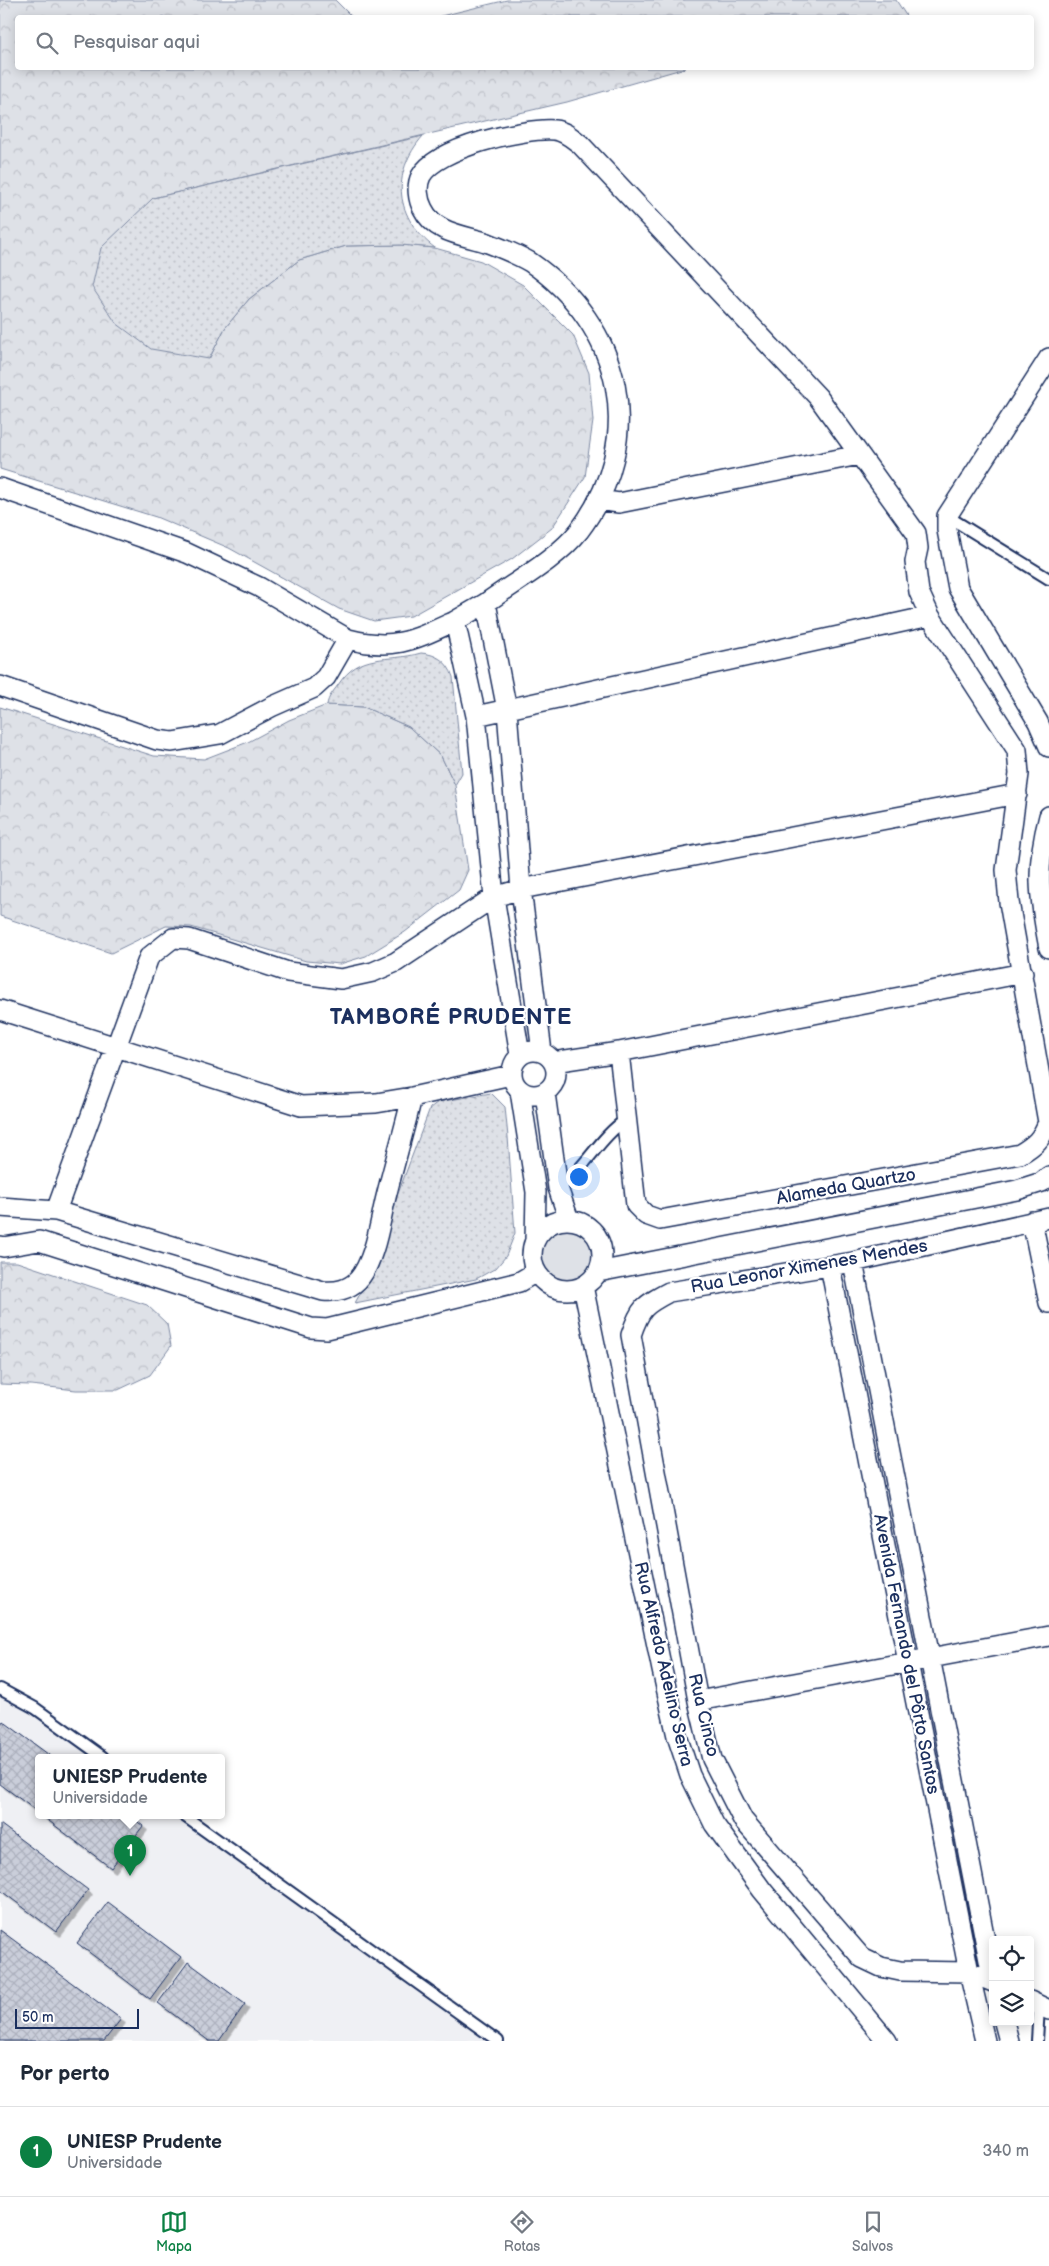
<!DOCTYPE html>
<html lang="pt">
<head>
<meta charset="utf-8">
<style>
  :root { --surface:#fff; --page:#f6f6f7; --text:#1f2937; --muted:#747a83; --line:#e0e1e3; --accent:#0b8043 }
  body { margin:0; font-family:"Balsamiq Sans",sans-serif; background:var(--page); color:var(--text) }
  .controls { position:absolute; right:15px; bottom:15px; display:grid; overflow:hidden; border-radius:5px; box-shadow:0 2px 12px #0003 }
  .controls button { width:45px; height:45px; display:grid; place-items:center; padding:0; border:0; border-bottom:1px solid var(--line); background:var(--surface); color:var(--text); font:25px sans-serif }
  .scale { position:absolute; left:15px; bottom:12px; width:124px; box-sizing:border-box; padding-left:5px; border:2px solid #1b2f5e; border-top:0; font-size:14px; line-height:18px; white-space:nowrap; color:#1b2f5e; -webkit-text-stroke:4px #fff; paint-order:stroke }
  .you { position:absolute; left:578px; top:1176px; width:18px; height:18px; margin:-12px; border:4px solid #fff; border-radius:50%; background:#1a73e8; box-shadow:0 0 0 8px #1a73e833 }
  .badge { display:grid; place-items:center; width:32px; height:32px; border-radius:50%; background:var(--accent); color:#fff; font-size:16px; font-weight:700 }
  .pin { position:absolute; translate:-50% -41px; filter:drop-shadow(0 1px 2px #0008) }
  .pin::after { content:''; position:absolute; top:26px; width:18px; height:15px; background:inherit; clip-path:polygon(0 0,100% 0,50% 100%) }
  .popup { position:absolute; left:35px; top:1754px; width:190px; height:65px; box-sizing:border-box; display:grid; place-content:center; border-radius:5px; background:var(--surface); filter:drop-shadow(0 1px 4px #0005); font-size:16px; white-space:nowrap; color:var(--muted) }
  .popup b { font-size:19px; color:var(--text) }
  .popup::after { content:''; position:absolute; left:50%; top:100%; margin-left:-10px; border:10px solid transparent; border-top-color:var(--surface) }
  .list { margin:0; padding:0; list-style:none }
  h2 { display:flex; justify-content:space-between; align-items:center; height:65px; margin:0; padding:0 20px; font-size:21px }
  h2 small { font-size:16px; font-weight:400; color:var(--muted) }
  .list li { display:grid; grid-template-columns:32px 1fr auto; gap:15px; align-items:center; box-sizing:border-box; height:90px; padding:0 20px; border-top:1px solid var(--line) }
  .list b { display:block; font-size:19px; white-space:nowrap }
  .list p { margin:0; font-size:16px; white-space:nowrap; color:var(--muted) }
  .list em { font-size:16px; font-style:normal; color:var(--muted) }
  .icon { flex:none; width:28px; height:28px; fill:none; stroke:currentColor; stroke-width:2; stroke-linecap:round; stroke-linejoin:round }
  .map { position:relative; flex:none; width:1049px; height:2041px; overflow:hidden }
  .search { position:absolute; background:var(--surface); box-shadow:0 2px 12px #0003; left:15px; right:15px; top:15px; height:55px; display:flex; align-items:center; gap:12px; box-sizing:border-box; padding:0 18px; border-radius:5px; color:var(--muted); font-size:19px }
  .sheet { height:155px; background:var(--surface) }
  nav { display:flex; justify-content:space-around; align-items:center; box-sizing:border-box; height:70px; border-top:1px solid var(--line); background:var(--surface); font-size:14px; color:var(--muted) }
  nav a { display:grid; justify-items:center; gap:2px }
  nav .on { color:var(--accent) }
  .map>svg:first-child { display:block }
  .built { fill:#eff0f4 }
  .grass { fill:#dee1e7; stroke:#7c88a2 }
  .forest { fill:url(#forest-crowns); stroke:#7c88a2 }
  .park { fill:url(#park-dots); stroke:#7c88a2 }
  .building { fill:url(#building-cross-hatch); stroke:#1b2f5e; filter:url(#shadow) }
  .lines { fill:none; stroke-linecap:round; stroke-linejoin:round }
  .lane-casing { stroke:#1b2f5e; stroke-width:14 }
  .street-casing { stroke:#1b2f5e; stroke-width:22 }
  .lane { stroke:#fff; stroke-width:10 }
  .street { stroke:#fff; stroke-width:19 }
  .labels { text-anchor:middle; stroke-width:4.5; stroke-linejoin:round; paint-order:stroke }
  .street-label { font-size:18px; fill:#1b2f5e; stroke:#fff }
  .district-label { font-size:22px; font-weight:bold; letter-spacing:1px; fill:#1b2f5e; stroke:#fff }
</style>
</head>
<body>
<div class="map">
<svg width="1049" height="2041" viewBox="0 0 1049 2041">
  <defs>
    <pattern id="forest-crowns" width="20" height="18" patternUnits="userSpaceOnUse" patternTransform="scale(1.25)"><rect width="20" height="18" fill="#dee1e7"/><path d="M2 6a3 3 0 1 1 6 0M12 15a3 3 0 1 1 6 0" fill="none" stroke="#bec1c9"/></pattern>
    <pattern id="park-dots" width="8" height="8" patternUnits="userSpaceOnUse" patternTransform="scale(1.25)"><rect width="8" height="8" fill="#dee1e7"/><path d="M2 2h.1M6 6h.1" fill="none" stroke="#bec1c9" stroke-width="1.8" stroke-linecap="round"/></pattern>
    <pattern id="building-cross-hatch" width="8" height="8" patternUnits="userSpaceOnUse" patternTransform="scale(1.25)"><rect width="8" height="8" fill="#caceda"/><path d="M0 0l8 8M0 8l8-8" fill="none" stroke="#adb1be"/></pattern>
    <filter id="shadow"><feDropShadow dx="4.5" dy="4.5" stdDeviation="0" flood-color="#0004"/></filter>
  </defs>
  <rect width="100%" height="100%" fill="#fff"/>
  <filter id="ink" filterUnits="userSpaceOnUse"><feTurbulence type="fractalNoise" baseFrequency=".02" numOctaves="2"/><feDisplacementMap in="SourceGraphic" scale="10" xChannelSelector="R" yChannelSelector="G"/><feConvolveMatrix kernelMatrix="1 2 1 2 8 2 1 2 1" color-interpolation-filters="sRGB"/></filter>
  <g filter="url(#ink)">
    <path class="built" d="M0,1695L30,1712L94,1757H39V1815H174L488,2041H0Z"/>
    <path class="grass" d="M540 1255a27 27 0 1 1 54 0a27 27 0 1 1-54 0Z"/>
    <path class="forest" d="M0,0H335L352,17L18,18V68H685L567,102L153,198L209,359L225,328L249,299L299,260L346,246L401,245L435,248L481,261L523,285L573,335L589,373L593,421L585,477L552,528L512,559L411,616L374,621L339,609L229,548L156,517L0,469Z
      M507,0H896L907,17H437Z
      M327,705L364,707L409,727L441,756L455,785L468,870L459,890L405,932L366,956L340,964L306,961L191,927L166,926L111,953L0,916V707L154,756L204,759L248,742L289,720Z
      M0,1262H17L147,1305L167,1324L171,1346L150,1375L118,1390H76L31,1385L0,1384Z"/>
    <path class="park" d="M423,136C390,174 395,218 435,248L401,245L346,246L299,260L249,299L225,328L209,359L151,349L116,323L92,287L101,248L153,198Z
      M421,653C437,654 448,662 453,677L462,773L455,785L441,756L409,727L364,707L327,705C328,697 333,692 338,685C360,651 387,663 421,653Z
      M491,1093L505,1107L508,1137L515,1233L506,1256L496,1268L476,1279L355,1303L370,1275L396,1199L430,1108L438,1102Z"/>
    <path class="building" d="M3,1721L52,1757H39V1813L0,1784V1725Z
      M41,1815H129L143,1826L111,1868Z
      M0,1824L88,1890L56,1932L0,1890Z
      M108,1902L181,1957L150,1999L77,1943Z
      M0,1930L121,2019L104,2041H0Z
      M188,1962L245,2004L219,2041H209L158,2003Z"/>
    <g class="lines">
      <g class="lane-casing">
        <path id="lane" d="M947,516L1049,579
          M558,1188C585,1170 599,1137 627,1119
          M0,1689L35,1708L103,1757
          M183,1815L498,2041
          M1037,2041L1039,2006"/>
      </g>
      <g class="street-casing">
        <path id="street" d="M1049,358L947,516V530L958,588L1038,722L1049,747
          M0,488L187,553L259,587L348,639
          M599,500L619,503L859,455
          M486,603C515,582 557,559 579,531C648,439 623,326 530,262C518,255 501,248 488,243C465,235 435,234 423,209C418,200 416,186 421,176C437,147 524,128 554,130C565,131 572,138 580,144L818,397L916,533L918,548L915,562L919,592L930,616L1017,750L1019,774L1006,870L1009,902L1048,1122C1042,1139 1035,1145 1020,1154L660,1220L646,1215L636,1205L619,1052
          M0,686L157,740L172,742L220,734L271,707L314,688L326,677L348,639C394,651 414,640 455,621
          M476,716L930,616
          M1049,816C1035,868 1039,896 1049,948
          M0,1010L301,1106L376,1103L412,1097L511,1075
          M512 1073a22 22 0 1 1 44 0a22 22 0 1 1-44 0Z
          M520,1055L494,897L476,716L455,621L486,603L507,710L521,889L542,1052
          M553,1062L619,1052L1023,973
          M520,1091L536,1192L535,1241
          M545,1093L558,1188L569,1220
          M0,1207L56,1211L323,1291C337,1292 348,1290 358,1280C375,1261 380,1221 386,1197C394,1164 404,1131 412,1097
          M56,1211L149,957L173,938L189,939L288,972L341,979L373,972L396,962L494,897L521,889L1017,794
          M532 1255a35 35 0 1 1 70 0a35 35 0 1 1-70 0Z
          M1032,1221L1049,1303
          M0,1246L4,1247L39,1241L311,1328L327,1329L519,1282L536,1272
          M853,1262L993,1981
          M830,1266L969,1972L985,2041
          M598,1272L1017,1190L1042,1182L1049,1176
          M583,1286L662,1670L677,1736L690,1775L714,1824L762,1890L887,2041
          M698,1701L1049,1636
          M993,1982L969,1972L900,1971L881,1967L862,1958L743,1820L712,1759L698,1701L631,1335C640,1308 644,1305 669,1292L853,1262L1049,1218
          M1030,2001L1049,2010
          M1004,2022L1009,2041"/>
      </g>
      <use href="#lane" class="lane"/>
      <use href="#street" class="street"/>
    </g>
  </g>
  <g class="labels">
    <g class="street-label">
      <text transform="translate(846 1186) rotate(-10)" y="6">Alameda Quartzo</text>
      <text transform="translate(809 1266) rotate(-10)" y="6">Rua Leonor Ximenes Mendes</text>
      <text transform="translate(907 1654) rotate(79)" y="6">Avenida Fernando del Pôrto Santos</text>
      <text transform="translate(664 1664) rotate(77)" y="6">Rua Alfredo Adelino Serra</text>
      <text transform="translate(704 1715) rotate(77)" y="6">Rua Cinco</text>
    </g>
    <g class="district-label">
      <text x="451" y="1024">TAMBORÉ PRUDENTE</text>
    </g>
  </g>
</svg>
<div class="controls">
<button><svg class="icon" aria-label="locate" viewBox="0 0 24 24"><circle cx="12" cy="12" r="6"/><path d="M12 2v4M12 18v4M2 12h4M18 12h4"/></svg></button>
<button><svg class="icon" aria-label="layers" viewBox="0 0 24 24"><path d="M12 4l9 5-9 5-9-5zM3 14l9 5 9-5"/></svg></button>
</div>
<div class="scale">50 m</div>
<div class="you"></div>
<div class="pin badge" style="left:130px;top:1876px">1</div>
<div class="popup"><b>UNIESP Prudente</b>Universidade</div>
<div class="search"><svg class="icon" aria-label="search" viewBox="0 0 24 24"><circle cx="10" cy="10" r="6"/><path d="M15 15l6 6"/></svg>Pesquisar aqui</div>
</div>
<section class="sheet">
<h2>Por perto<small></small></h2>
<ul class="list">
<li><span class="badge">1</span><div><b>UNIESP Prudente</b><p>Universidade</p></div><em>340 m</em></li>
</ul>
</section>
<nav>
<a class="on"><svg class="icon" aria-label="map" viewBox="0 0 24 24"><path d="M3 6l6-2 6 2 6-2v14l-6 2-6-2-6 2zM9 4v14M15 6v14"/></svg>Mapa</a>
<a><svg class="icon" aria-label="directions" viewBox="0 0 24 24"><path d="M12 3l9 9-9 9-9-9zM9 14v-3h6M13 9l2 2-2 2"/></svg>Rotas</a>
<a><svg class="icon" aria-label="saved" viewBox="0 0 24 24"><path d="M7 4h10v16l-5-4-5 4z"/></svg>Salvos</a>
</nav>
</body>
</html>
